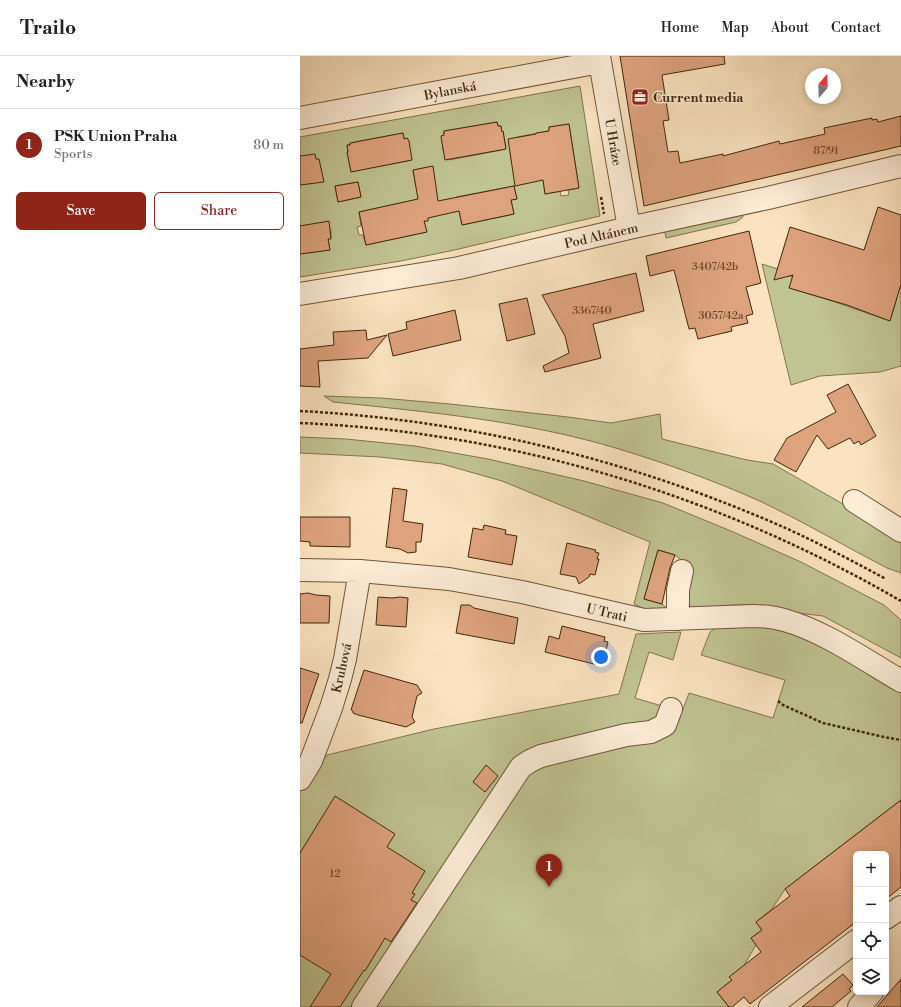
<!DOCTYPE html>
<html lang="en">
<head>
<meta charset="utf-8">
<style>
  :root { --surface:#fff; --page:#f2f2f2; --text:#222; --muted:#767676; --line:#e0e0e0; --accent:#8f2418 }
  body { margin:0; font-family:"Libre Bodoni",serif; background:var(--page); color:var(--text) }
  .controls { position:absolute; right:12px; bottom:12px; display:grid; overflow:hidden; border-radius:6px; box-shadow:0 2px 10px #0003 }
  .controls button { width:36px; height:36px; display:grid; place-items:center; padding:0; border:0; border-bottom:1px solid var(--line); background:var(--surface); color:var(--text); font:20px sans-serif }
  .compass { position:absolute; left:505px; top:12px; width:36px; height:36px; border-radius:50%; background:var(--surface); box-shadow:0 2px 10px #0003; rotate:19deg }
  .you { position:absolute; left:301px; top:601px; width:14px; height:14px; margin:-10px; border:3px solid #fff; border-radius:50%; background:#1a73e8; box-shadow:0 0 0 6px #1a73e833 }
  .badge { display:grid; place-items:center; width:26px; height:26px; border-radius:50%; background:var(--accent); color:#fff; font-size:13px; font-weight:700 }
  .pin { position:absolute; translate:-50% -33px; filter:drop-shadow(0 1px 2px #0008) }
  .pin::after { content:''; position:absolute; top:21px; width:14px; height:12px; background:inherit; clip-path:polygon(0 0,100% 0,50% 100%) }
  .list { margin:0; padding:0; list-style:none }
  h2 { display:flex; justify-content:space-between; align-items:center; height:52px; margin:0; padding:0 16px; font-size:17px }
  h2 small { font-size:13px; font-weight:400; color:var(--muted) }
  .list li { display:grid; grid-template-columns:26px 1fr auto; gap:12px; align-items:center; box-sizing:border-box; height:72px; padding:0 16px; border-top:1px solid var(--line) }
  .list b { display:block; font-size:15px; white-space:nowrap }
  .list p { margin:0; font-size:13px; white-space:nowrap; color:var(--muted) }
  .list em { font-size:13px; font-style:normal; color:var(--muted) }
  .actions { display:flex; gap:8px; padding:12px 16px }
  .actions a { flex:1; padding:9px 0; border:1px solid var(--accent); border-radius:6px; text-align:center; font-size:14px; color:var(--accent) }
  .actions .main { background:var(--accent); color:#fff }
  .icon { flex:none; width:22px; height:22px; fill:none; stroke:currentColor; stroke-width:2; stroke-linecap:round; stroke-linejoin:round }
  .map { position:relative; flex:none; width:601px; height:951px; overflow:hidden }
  header { display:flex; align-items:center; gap:24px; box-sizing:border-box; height:56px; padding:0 20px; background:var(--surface); border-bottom:1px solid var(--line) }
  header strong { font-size:19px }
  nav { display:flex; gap:22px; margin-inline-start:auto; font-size:14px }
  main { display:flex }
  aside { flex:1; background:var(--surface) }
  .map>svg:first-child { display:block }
  .green { fill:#c0c392; stroke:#81754c; fill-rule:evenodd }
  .building { fill:#dda37f; stroke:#422707 }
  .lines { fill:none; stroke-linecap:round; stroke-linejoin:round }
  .minor-casing { stroke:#705636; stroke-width:24 }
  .path { stroke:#422707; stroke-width:2.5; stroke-dasharray:3 2; stroke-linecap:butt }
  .minor { stroke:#fcedd7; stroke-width:22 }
  .labels { text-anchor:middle; stroke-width:3; stroke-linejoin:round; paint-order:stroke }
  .number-label { font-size:11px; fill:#694625 }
  .street-label { font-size:13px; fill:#422707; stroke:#fcedd7 }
  .poi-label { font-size:13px; font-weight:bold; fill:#422707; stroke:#fcedd7; text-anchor:start }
</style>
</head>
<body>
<header>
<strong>Trailo</strong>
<nav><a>Home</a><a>Map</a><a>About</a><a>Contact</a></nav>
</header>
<main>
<aside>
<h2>Nearby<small></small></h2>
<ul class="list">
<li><span class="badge">1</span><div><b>PSK Union Praha</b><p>Sports</p></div><em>80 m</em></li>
</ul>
<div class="actions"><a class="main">Save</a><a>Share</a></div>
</aside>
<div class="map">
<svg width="601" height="951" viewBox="0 0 601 951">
  <rect width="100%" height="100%" fill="#fbe3c1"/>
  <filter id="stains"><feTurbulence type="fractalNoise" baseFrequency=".005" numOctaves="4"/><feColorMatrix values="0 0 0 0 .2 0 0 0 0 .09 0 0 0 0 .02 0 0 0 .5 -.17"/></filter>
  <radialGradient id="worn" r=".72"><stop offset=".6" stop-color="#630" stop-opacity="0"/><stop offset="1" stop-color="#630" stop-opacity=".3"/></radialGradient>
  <path class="green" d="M280,30L300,160L150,195L101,205L0,221V198L30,194L28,183L31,182V173L27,174L25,166L0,170V129L19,126C23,106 20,104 0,100V81ZM197,66L198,70H201L202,76L203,75L206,91L202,92V94L149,104L147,94H143C142,87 144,82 144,75ZM269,68L279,132L268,134L269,139L261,140L260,135L245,138L241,107L213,112L210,97L219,95L217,81L249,75V71ZM103,77L104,83L107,82L108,105L51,115L47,96H48L47,89H50V87ZM132,111L116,131L113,115ZM58,126L61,141L38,146L35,130ZM214,130L217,143L211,144L214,158L162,169L159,155L153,156L157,149L156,141ZM119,143L127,156L128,164L124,165L126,176L66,189L63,179H59L57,171L61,170L59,156Z
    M440,154L443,161L436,166L366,182L364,172Z
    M462,208L478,213L477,216L493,221L490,232L538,247L590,265L601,228V310L580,316L520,320L491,329Z
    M24,340L81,342L150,348L268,361L311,367L360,358L362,383L447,404L473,408L550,452L601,485V517L587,512C546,491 506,467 464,447C418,426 368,408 319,393C227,365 129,356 33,346Z
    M0,381L46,383L115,390L188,403L284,425L363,447L431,475L501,506L584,549L601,564V602L523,560L498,557L488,558L448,549H433L393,553L387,546L388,510L375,499L358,494L344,543L362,548L369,554L344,553L334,548L350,486L202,425L142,408L80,401L0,397Z
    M457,569L508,580L601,634V744L485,833L472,853L456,866L462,874L451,882L456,889L443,911L429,921L432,924L417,936L429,951H0V712L13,717L27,699L134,673L319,638L336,578L381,576L373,604L349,596L335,642L382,656L389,637L473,662L485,624L401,599L410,576L417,571Z"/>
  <path class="building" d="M320,0H424L425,8L362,19L369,64L363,65L368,96L378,95L380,107L423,98V100L479,85L480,88L525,78L524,72L572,62V64L577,63L578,66L601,60V90L344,150Z
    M197,66L198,70H201L202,76L203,75L206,93L145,104L142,87L141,80L144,79V75Z
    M269,68L279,132L245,138L243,124L215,130L208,83L236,78V77L249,75V71Z
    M103,77L104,83L107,82L109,85L112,104L51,116L47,96H48L47,89H50V87Z
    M15,98L16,103H19L24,126L0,129V100Z
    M133,110L138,145L214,130L217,143L211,144L214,158L162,169L159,155L128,162V165H124L127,176L66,189L59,156L118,143L113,114Z
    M58,126L61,141L38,146L35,130Z
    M578,151L601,159V228L590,265L547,249L489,232L493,219L474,224L490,171L564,194Z
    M29,165L31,183H28L30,194L0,198V170Z
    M449,175L461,227L446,231L453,258L446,260L448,267L431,271L432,275L398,283L395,272L389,273L374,214L350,220L346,200Z
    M336,217L344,255L293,268L301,302L245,316L243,310L269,297L265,280L242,239Z
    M227,242L235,278L207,285L199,248Z
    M155,254L161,284L93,300L88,278L107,273L106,266Z
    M66,274L67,284L87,279L68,302L18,305L20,331L0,330V293L34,289L33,276Z
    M548,328L576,380L561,389L559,385L554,388L550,382L528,393L517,379L496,416L474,404L487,382L536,356L527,339Z
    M93,432L107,434L103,465L123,468L121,486H116V496L108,497L100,493L86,491Z
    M0,461H50V491L10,490V486L0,485Z
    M184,469L206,474L205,478L217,480L212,509L168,501L173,472L183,474Z
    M267,487L296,494L295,496L299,497L297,503H299L295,519L290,518L289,521L279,528L276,521L260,518Z
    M358,494L375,499L370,512L362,548L344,543Z
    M8,537L16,539L30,540L29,567H0V538Z
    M78,541L92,542L100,541L108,542L106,571L76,569Z
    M161,549H170L174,552L218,562L214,588L156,577Z
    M262,570L305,581L304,585L308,586L305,599H301L298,609L245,596L249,580L259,583Z
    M0,612L19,618L2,667H0Z
    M64,614L117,629L122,637L117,640L112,661L115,666L106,671L58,659L53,657V655L51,654Z
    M186,709L198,720L185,736L173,726Z
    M35,740L95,778L87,791L125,815L112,837L115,838L111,844L117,847L91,886L85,882L65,915L64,914L40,951H10L31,918L0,899V797Z
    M601,744V831L586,843V798H556V866L450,948L444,941L432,951H429L417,936L432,924L429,921L461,896L451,882L462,874L456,866L490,840L485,833Z
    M543,918L553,929L549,933L551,935L532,951H502Z
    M601,923V951H577Z"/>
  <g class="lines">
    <g class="minor-casing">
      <path id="minor" d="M299,0L329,172
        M0,62L300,6
        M0,238L159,212L329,172L468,142L601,110
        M554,445L601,475
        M0,514L60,515L149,523L222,536L344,564L453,560C464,560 474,561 484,564C524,575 565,604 601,625
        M378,563V534L382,515
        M0,723L11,705L31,652L40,623L45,603L60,515
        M586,862L601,851
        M63,951L221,711L230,705L241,700L326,679L351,676L365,669L371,653
        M470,951L556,885
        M559,951L572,936"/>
    </g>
    <path class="path" d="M301,141L304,158
      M0,355C156,363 311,399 455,459C500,477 543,500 586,523
      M0,367C212,376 418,439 601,545
      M478,645L483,649L523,667L584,681L601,684"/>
    <use href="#minor" class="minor"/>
  </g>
  <defs>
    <g id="office-square" transform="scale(0.9)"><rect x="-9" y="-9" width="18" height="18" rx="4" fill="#8f2418" stroke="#fcedd7"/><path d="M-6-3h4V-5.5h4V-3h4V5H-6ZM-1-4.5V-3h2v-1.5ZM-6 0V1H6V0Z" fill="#fff"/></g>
  </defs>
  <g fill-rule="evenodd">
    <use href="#office-square" x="340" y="41"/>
  </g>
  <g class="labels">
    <g class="number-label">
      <text x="526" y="98">87/91</text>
      <text x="415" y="214">3407/42b</text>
      <text x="292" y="258">3367/40</text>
      <text x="421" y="263">3057/42a</text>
      <text x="35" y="821">12</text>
    </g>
    <g class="street-label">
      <text transform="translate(150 34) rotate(-11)" y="5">Bylanská</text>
      <text transform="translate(314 86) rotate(80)" y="5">U Hráze</text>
      <text transform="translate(301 179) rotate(-13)" y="5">Pod Altánem</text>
      <text transform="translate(307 556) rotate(13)" y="5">U Trati</text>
      <text transform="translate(41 612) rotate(-77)" y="5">Kruhová</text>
    </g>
    <g class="poi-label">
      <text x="353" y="46">Current media</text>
    </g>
  </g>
  <rect width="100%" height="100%" filter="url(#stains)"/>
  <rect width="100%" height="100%" fill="url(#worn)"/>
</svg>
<div class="controls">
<button>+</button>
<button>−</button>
<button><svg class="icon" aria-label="locate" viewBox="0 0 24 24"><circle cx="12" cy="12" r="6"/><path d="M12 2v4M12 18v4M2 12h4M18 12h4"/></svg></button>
<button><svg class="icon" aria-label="layers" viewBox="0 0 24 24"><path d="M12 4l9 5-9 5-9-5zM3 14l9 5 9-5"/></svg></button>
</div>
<svg class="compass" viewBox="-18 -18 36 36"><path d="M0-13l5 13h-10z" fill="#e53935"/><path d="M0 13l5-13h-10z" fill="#767676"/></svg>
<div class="you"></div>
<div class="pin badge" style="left:249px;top:831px">1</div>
</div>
</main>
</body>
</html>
